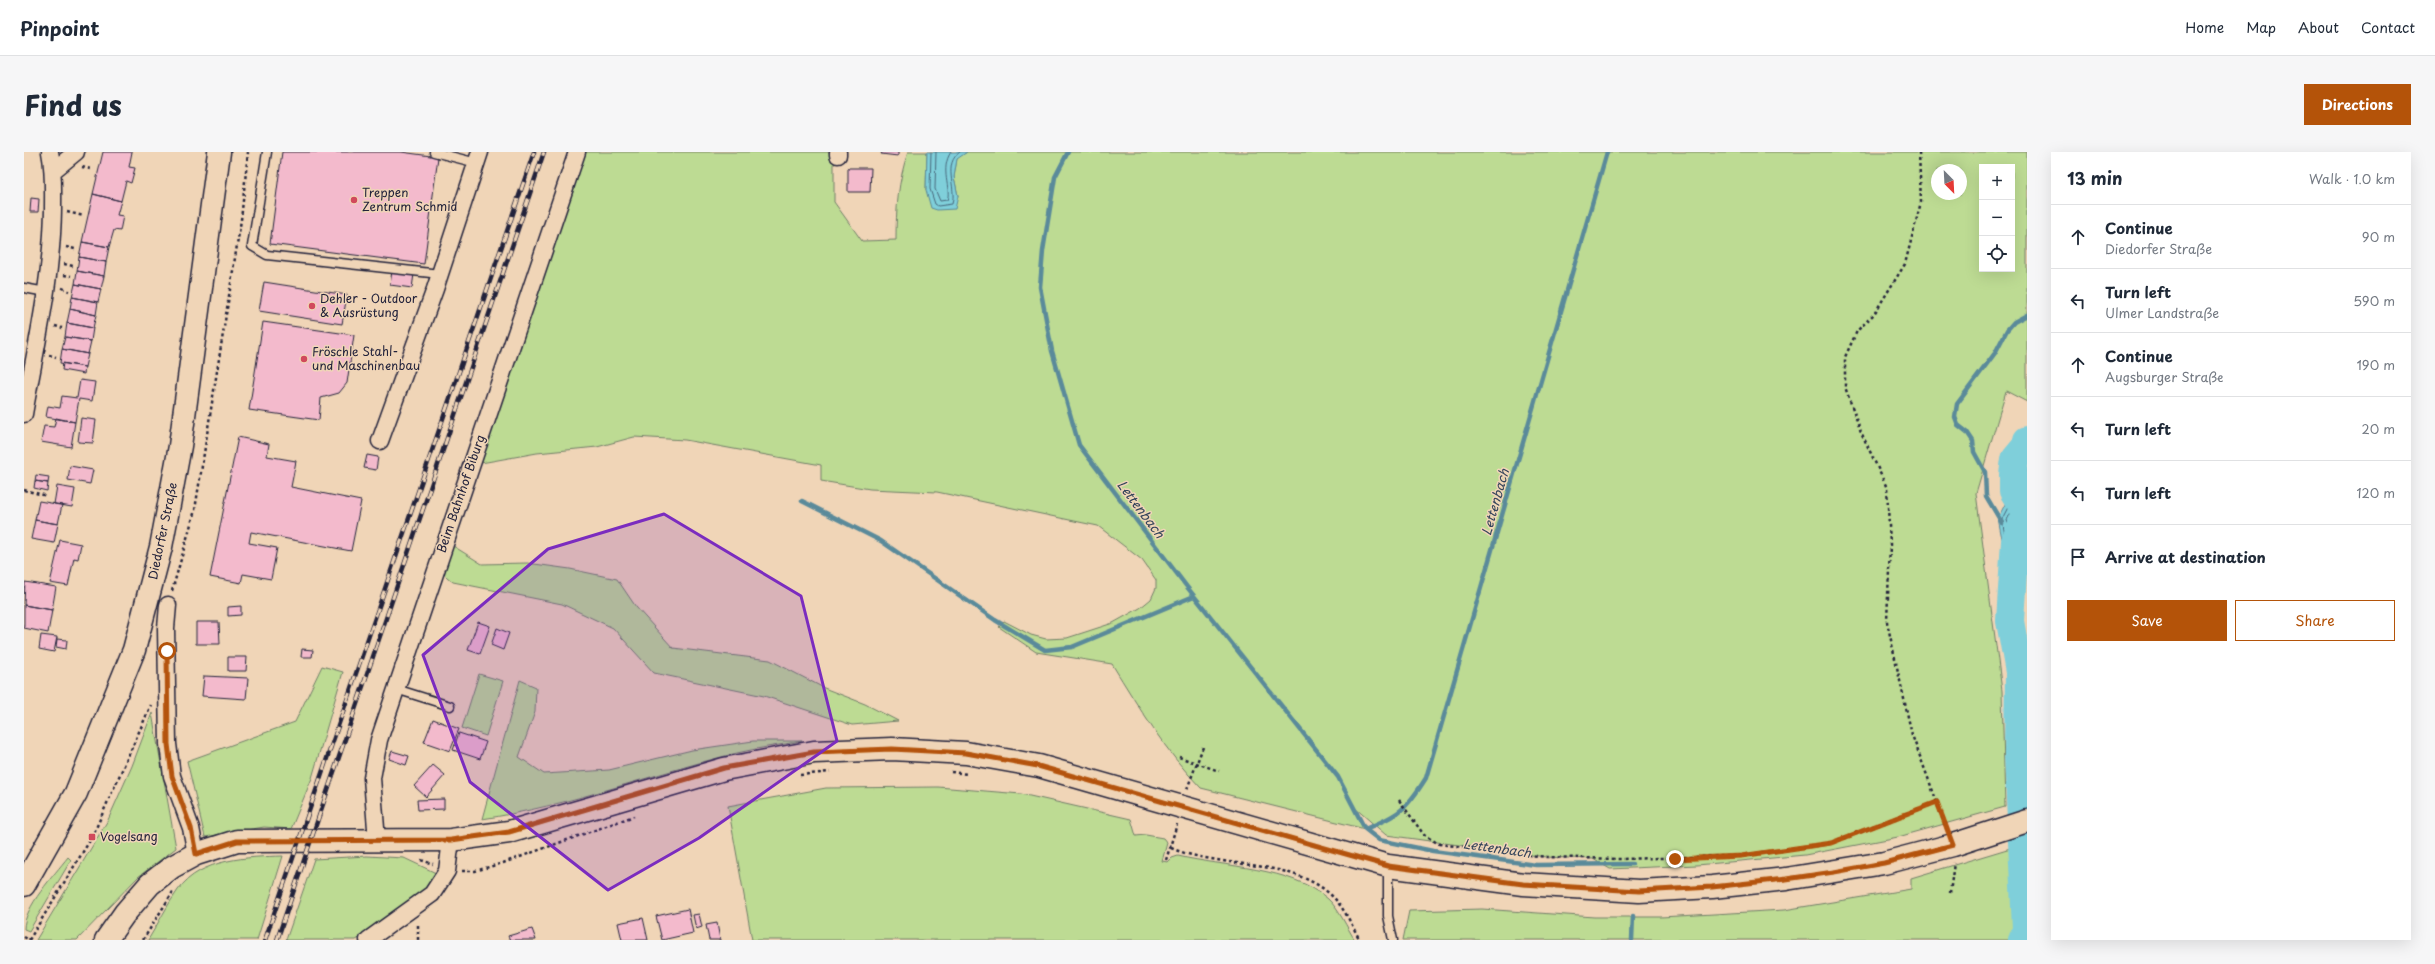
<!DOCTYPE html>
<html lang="en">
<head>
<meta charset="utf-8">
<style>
  :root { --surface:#fff; --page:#f6f6f7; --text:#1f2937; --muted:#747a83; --line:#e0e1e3; --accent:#b45309 }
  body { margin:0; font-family:"Playpen Sans",sans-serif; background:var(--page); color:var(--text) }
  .controls { position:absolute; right:12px; top:12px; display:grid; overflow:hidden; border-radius:0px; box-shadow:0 4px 16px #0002 }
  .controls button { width:36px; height:36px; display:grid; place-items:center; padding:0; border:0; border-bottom:1px solid var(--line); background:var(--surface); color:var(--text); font:20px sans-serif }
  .compass { position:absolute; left:1907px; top:12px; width:36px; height:36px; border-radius:50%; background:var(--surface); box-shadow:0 4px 16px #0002; rotate:156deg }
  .stop { position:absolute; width:12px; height:12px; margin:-9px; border:3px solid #b45309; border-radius:50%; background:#fff }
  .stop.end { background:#b45309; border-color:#fff; box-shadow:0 1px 4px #0008 }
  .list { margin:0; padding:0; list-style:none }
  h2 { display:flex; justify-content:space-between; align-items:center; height:52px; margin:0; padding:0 16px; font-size:17px }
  h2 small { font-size:13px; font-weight:400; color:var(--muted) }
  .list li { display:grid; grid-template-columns:26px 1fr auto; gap:12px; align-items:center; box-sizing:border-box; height:64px; padding:0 16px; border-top:1px solid var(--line) }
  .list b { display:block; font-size:15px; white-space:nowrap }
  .list p { margin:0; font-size:13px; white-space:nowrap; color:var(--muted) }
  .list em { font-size:13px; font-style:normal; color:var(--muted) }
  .actions { display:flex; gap:8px; padding:12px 16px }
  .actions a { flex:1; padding:9px 0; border:1px solid var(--accent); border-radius:0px; text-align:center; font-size:14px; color:var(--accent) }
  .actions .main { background:var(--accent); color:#fff }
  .icon { flex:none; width:22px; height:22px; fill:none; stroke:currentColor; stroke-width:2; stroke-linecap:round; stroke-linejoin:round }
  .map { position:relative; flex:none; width:2003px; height:788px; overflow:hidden; border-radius:0px }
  header { display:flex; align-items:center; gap:24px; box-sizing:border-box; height:56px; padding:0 20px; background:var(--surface); border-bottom:1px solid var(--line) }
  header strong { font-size:19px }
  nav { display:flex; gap:22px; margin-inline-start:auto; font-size:14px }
  .intro { display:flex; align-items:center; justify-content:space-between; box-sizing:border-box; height:96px; padding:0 24px }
  h1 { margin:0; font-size:28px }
  .button { padding:10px 18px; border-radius:0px; background:var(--accent); color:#fff; font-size:14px; font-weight:700 }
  main { display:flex; gap:24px; padding:0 24px }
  aside { flex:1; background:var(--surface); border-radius:0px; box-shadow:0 4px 16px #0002 }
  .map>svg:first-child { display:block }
  .green { fill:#bddb93; stroke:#707e67; fill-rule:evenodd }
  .water { fill:#7fcfda; stroke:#5a8a9a }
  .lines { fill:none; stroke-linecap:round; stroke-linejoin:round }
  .shore { stroke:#47677b; stroke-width:1 }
  .stream { stroke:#5a8a9a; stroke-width:4.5 }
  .river { stroke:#7fcfda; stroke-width:28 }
  .building { fill:#f3bacc; stroke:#22223b }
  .service-casing { stroke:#22223b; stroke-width:11 }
  .minor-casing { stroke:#22223b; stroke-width:19 }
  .secondary-casing { stroke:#22223b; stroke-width:25 }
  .primary-casing { stroke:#22223b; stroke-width:25 }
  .path { stroke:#22223b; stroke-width:2.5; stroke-dasharray:3 3; stroke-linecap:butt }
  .service { stroke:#f0d5b7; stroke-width:8 }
  .minor { stroke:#f0d5b7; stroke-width:16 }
  .secondary { stroke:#f0d5b7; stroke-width:22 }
  .primary { stroke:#f0d5b7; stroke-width:22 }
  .rail-casing { stroke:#22223b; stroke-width:4.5 }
  .rail { stroke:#f0d5b7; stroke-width:3; stroke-dasharray:9; stroke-linecap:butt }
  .route { stroke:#b45309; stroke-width:5 }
  .marked { fill:#7b2cbf; fill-opacity:0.2; stroke:#7b2cbf; stroke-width:3; stroke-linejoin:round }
  .poi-dot { fill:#d1495b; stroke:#f0d5b7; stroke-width:1.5 }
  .labels { text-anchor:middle; stroke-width:3; stroke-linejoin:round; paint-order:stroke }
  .poi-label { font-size:12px; fill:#22223b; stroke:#f0d5b7; text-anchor:start }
  .street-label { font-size:12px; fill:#22223b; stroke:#f0d5b7 }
  .water-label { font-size:13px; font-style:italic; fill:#35455b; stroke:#f0d5b7 }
</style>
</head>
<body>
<header>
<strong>Pinpoint</strong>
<nav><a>Home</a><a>Map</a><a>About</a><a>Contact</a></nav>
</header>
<div class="intro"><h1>Find us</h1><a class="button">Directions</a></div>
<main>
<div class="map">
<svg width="2003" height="788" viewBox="0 0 2003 788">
  <rect width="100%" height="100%" fill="#f0d5b7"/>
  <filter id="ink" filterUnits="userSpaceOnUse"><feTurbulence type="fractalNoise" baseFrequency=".025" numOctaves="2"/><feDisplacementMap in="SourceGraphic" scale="8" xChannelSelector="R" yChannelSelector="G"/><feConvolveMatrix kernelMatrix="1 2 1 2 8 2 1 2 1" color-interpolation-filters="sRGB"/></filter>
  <g filter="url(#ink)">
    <path class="green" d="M561,0H810V50L838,89L872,88C872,58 874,29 884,0H903L902,38L934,44L930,25L933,6L943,0H2003V250L1982,239L1952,341L1978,539L1981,655L1874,685L1781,703L1673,713L1586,717L1569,707L1522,705L1362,683L1330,655L1341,677L1177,636C1141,599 1115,556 1088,512L1012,500L975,475L980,469L1007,483L1022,487L1043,486L1089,471L1116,456L1127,447L1132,436V428L1118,408L1074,374L913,340L846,337L797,329V313L661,288L610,285L573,295L513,301L457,311L466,285L465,266ZM1958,15H1988V117H1958ZM1913,18H1937V42H1913Z
      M426,392L458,412L503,411L546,417L593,427L612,455L649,496L746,508L800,536L841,552L874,569L828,573L740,544L630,521L589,476L538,452L429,430L417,420Z
      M298,514L319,520L288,626L267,677L240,675L181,685L163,609L271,570Z
      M455,522L479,529L462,584L438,576Z
      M496,528L512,535L511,560L495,605L520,622L585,618L668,598L729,589H778C756,593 734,596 713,601C627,622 545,654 458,667Z
      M128,561L152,696L114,725L53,788H12L84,668L108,614Z
      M914,635L997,642L1107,667L1112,684L1122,683L1139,686L1143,691L1138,709L1144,710L1148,706L1154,704C1200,715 1268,715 1304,747C1315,757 1323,776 1331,788H728L704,654L802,636Z
      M2003,691V788H1379L1385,759L1458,757L1570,765H1637L1760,758L1887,737V726Z
      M259,704L233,788H124C134,772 143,753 154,738C177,706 224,705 259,704Z
      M343,704L380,706L412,721L401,740L366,768L332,788H262L290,707Z
      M44,705L47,708L5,779L0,777C0,755 30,723 44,705Z"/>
    <path class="water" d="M903,0H943L933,7L930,25L934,44L931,57L913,58L907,56L902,38Z
      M2003,309V380L2000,389L1985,391L1978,387L1974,366Z"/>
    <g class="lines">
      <path class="shore" d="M907,0L906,37L911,52L914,54L928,52C933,35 918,12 936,0
        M912,0L911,37L916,49L923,48C928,38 915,17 927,0
        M2003,318L1978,367L1981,384L1986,387L1996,386L2003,381
        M2003,329L1983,368L1987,382L2003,376
        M2003,344L1990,370L1992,373L2003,370"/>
      <path class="stream" d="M1044,0L1031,25L1019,99L1016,135L1028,199L1055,293L1163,435L1314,625L1341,677L1355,688L1409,699L1512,713L1608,712
        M778,349L857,389L971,468L1021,498L1048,495L1170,444
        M1978,371L1962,344L1961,320L1950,300L1949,289L1943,280L1934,273L1931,265L1933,252L1971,201L1983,178L1990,170L2003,163
        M1341,677C1375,663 1382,658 1402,626L1583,0
        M2002,777H2003
        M1608,788L1609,764"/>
      <path class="river" d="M1998,788L2002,777L1994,602L1995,520L1986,469L1991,389L2003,362L1989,339V323L1991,307L2001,295L2003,288"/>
    </g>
    <path class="building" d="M79,0H108L105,15L111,16L107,31L102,29L97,49L69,42Z
      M258,0H377L414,5L400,112L246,92Z
      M858,0H874V4L857,2Z
      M824,16H847L846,40H824Z
      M69,42L97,49L93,63L99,64L96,79L90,78L85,95L58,90Z
      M7,46L15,47L14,60H6Z
      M58,90L85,95L82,110L55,105Z
      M55,105L82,110L80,124L53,119Z
      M53,119L80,124L77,137L51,132Z
      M368,119L390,122L388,136L366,133Z
      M240,130L323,143L318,172L235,159Z
      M51,132L77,137L74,150L48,145Z
      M48,145L74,150L72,163L46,157Z
      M46,157L72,163L69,176L43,171Z
      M239,170L330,183L323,231L315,241L297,246L295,268L225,258Z
      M43,171L69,176L67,189L41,185Z
      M41,185L67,189L64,202L38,197Z
      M38,197L64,202L61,215L36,211Z
      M39,211L61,215L60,222L38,218Z
      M56,228L71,230L68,249L55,247L51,270L22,265L24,254L36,256L38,244L53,246Z
      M32,266L51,270L47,295L17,290L20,274L30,275Z
      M57,266L72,268L69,291L54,290Z
      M214,285L245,292L243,304L272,309L267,335L337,349L327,399L227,380L225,391L253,396L247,427L219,422L217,431L186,425Z
      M343,303L354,305L352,318L340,316Z
      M46,314L69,318L66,332L44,328Z
      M12,323L25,325L24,331L11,329Z
      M11,329L24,331L23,339L10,336Z
      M33,334L51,337L48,355L30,352Z
      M15,349L38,353L34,372L11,368Z
      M11,368L34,372L30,391L7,387Z
      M36,388L57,392L54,407L50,406L44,434L26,431Z
      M1,430L32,435L28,458L0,453Z
      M0,453L28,458L24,481L0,476Z
      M217,454V463L204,464V455Z
      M172,470H195L196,492H172Z
      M454,470L466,474L456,502L444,498Z
      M473,476L485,481L479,498L467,493Z
      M17,483L33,485L30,500L15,497Z
      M33,487L43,488L42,497L32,495Z
      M278,497L289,498L288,505H277Z
      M204,505H223L222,519H204Z
      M180,524L224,526L222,547L178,544Z
      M409,567L435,577L426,599L400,590Z
      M435,581L462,590L456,607L429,598Z
      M368,599L385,604L382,613L365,607Z
      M409,613L421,623L402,645L390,634Z
      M420,647V657L394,658L393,648Z
      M664,757L669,781L638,788L632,764Z
      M675,762L678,775L672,777L669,763Z
      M619,766L624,788H598L594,771Z
      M693,771L696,788H685L682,773Z
      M508,777L512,788H486L484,784Z"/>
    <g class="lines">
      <g class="service-casing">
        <path id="service" d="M243,0L228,94L243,103L416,122
          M410,0L453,11
          M0,136L22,140
          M372,537L426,554
          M1364,715V764L1369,788"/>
      </g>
      <g class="minor-casing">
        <path id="minor" d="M814,0V3
          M30,18L52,0
          M0,262C12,194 28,127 29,57C29,38 30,19 26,0
          M356,289L411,137L456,0
          M144,453L142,476L144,592L148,624L167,676L172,702
          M353,689L348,626L355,588L553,0
          M344,788L408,742L423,719L427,688"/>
      </g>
      <g class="secondary-casing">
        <path id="secondary" d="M82,788L101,761L126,732L148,715L172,702L213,689L427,688L485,680L700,617L790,600L868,597L942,601L1015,614L1364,714L1499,732L1615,739L1688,735L1762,727L1860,711L1929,693L2003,669"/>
      </g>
      <g class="primary-casing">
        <path id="primary" d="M0,733L52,641L110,498L137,395L156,294L195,0"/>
      </g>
      <path class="path" d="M1895,0L1897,50L1881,112L1850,162L1833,179L1821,205V235L1837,280L1863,336L1866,392L1863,470L1888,583L1923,677
        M58,15L67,17
        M43,60L60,64
        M42,95L51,97
        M40,112L49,114
        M40,123L47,124
        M38,136L45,139
        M31,174L38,176
        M25,203L32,205
        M0,338L23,344
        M148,439L171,358L217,68L224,0
        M1155,605L1195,619
        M927,620L944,622
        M776,623L806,620
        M1163,637L1179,595
        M1375,648L1400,683L1415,692L1522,705L1595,707L1717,704L1807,691L1913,650
        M1147,696C1195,717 1269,706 1308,744C1320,755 1328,774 1336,788
        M397,708L409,712
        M1142,708L1153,672
        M438,719H451L479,711L610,664
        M1926,741L1930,711
        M0,785L5,788
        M5,788L68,685L127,553
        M119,788L150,738
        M394,788V771"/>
      <use href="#service" class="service"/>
      <use href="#minor" class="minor"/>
      <use href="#secondary" class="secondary"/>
      <use href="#primary" class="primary"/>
      <g class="rail-casing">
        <path id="rail" d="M241,788L510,0
          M253,788L520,0"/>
      </g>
      <use href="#rail" class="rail"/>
    </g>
  </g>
  <g class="lines" filter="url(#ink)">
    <path class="route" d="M143,499L144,592L148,624L167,676L172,702L213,689L427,688L485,680L700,616L790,600L868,597L942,601L1014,614L1364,714L1499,732L1615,739L1688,735L1762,727L1810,720L1860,711L1929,693L1913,650L1807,691L1717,704L1651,707"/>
  </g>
  <path class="marked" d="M640,362L777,444L813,589L675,686L584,738L446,630L399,503L524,397Z"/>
  <g class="poi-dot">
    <circle cx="330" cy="48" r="4"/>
    <circle cx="288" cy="154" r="4"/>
    <circle cx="280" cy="207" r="4"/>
    <rect x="64" y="681" width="8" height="8" rx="2"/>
  </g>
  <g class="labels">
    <g class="poi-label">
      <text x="338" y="45">Treppen<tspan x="338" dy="14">Zentrum Schmid</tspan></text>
      <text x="296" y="151">Dehler - Outdoor<tspan x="296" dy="14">&amp; Ausrüstung</tspan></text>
      <text x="288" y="204">Fröschle Stahl-<tspan x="288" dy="14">und Maschinenbau</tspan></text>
      <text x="76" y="689">Vogelsang</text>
    </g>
    <g class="street-label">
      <text transform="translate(437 342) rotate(-71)" y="4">Beim Bahnhof Biburg</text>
      <text transform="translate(139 379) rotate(-78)" y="4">Diedorfer Straße</text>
    </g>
    <g class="water-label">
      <text transform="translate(1471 350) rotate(-74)" y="5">Lettenbach</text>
      <text transform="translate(1117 357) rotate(53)" y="5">Lettenbach</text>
      <text transform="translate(1473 696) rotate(8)" y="5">Lettenbach</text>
    </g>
  </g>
</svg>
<div class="controls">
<button>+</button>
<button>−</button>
<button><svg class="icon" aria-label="locate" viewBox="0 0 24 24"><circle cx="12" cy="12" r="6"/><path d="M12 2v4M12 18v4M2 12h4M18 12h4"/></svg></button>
</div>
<svg class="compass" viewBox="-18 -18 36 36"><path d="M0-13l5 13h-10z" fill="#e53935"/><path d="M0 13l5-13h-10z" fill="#747a83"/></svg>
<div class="stop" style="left:143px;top:499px"></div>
<div class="stop end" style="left:1651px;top:707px"></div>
</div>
<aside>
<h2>13 min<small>Walk · 1.0 km</small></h2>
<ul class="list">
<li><svg class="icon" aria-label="ahead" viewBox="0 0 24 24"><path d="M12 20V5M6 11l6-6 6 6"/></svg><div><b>Continue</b><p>Diedorfer Straße</p></div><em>90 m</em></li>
<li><svg class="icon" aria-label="left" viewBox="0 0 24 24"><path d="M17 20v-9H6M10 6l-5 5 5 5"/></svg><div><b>Turn left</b><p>Ulmer Landstraße</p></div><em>590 m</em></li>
<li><svg class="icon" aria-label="ahead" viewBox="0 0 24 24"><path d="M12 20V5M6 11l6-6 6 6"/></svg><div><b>Continue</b><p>Augsburger Straße</p></div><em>190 m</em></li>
<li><svg class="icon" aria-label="left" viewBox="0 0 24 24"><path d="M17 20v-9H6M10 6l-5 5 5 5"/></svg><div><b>Turn left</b></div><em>20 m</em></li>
<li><svg class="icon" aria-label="left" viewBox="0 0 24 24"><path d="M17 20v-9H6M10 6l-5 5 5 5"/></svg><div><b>Turn left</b></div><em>120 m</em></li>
<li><svg class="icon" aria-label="arrive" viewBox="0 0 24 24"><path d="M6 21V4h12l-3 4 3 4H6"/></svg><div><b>Arrive at destination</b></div></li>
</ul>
<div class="actions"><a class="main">Save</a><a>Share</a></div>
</aside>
</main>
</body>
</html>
